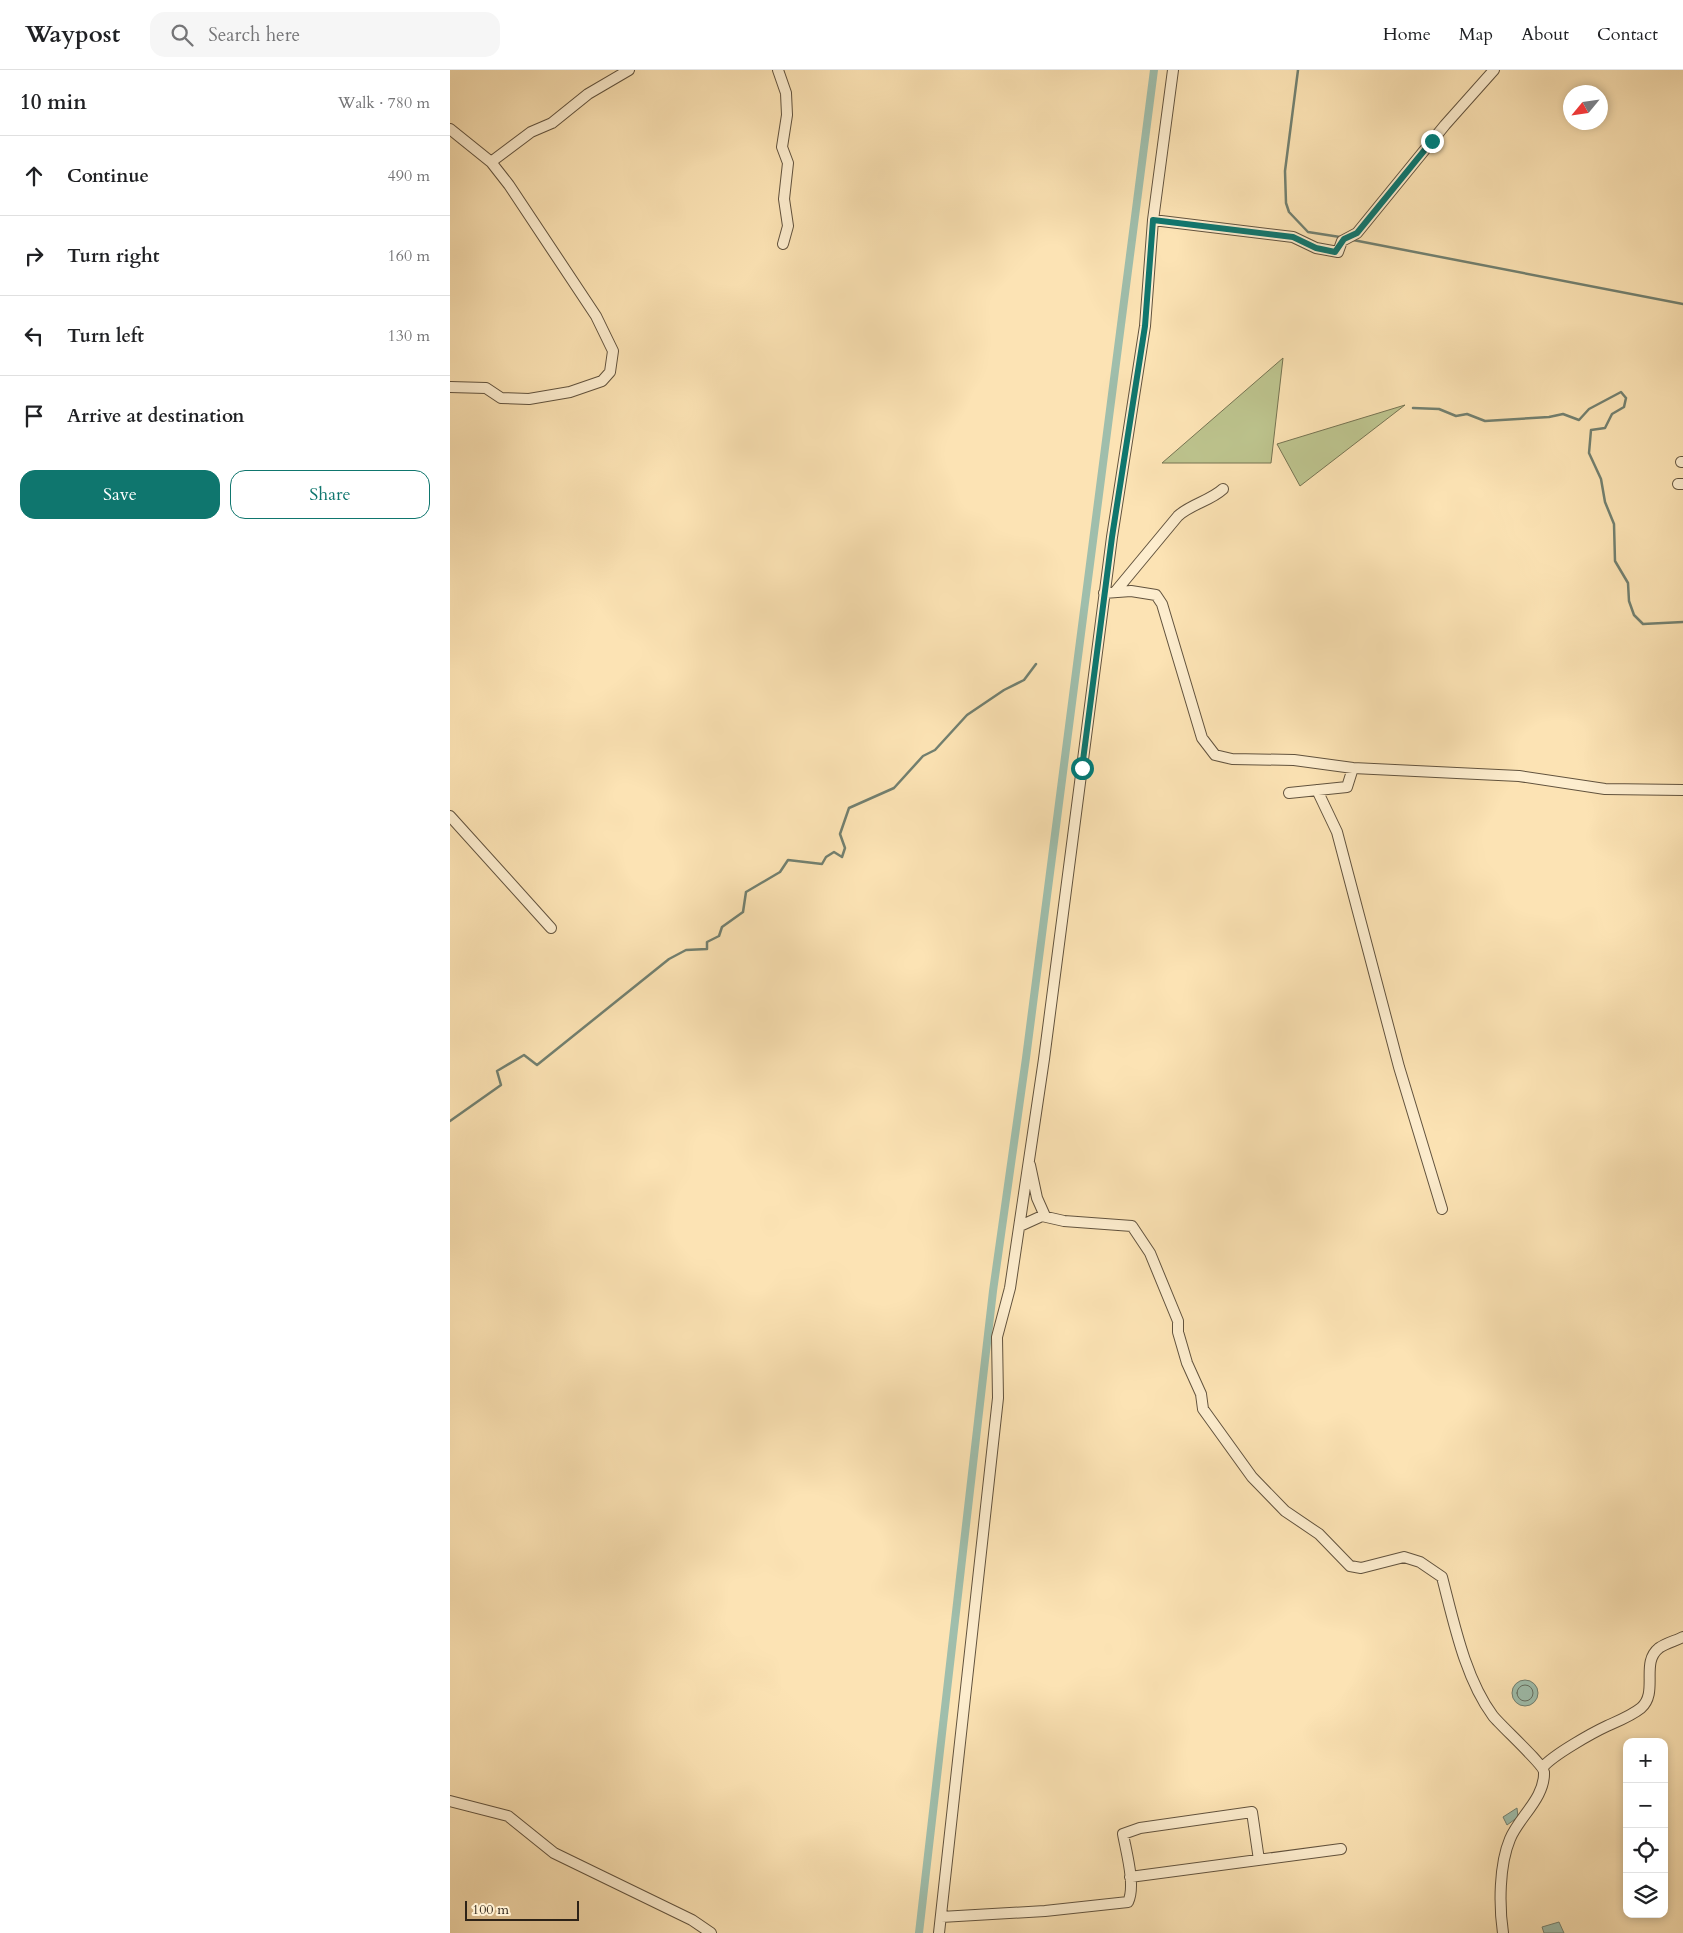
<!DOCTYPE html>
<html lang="en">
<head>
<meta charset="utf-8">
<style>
  :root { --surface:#fff; --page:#f6f6f6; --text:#202124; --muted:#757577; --line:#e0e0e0; --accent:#0f766e }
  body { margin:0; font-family:Cardo,serif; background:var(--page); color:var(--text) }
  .controls { position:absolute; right:15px; bottom:15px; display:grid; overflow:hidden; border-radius:10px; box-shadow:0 2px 8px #0003 }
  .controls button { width:45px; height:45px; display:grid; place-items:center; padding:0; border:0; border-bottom:1px solid var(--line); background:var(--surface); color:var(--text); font:25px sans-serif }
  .compass { position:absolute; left:1113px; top:15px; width:45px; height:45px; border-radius:50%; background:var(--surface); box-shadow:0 2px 8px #0003; rotate:241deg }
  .scale { position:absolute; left:15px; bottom:12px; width:114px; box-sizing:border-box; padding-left:5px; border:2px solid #2e2317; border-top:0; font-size:14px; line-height:18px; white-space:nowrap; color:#2e2317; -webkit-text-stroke:4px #fdedce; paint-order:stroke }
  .stop { position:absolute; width:15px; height:15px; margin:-11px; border:4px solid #0f766e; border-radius:50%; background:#fff }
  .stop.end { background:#0f766e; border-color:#fff; box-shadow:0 1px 5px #0008 }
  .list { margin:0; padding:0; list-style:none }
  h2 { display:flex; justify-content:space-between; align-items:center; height:65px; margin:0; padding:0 20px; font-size:21px }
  h2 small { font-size:16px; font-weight:400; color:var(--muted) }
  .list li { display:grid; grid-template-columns:32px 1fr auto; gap:15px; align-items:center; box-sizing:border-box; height:80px; padding:0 20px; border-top:1px solid var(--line) }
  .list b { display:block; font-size:19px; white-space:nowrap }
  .list em { font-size:16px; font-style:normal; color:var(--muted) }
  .actions { display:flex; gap:10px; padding:15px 20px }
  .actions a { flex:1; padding:11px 0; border:1px solid var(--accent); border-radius:15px; text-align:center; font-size:18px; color:var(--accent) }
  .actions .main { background:var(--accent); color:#fff }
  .icon { flex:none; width:28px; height:28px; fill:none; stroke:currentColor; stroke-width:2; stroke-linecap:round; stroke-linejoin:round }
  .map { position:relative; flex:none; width:1233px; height:1863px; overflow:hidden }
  header { display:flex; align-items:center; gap:30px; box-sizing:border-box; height:70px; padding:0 25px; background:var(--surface); border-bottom:1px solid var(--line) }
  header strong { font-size:24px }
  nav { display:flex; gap:28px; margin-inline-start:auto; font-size:18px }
  .search { width:350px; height:45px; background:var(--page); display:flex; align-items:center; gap:12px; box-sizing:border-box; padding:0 18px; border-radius:15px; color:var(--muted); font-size:19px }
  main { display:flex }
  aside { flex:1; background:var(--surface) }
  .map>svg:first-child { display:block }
  .green { fill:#bdc48e; stroke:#767452 }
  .water { fill:#9fbeac; stroke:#728070 }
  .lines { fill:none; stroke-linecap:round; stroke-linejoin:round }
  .shore { stroke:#667062; stroke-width:1 }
  .stream { stroke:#728070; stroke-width:2.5 }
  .canal { stroke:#9fbeac; stroke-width:8 }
  .minor-casing { stroke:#62533e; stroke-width:12 }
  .minor { stroke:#fdedce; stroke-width:10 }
  .route { stroke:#0f766e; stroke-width:6 }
</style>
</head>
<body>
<header>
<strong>Waypost</strong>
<div class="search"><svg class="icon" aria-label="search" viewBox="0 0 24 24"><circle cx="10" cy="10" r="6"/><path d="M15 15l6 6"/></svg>Search here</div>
<nav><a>Home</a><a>Map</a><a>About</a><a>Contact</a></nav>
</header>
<main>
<aside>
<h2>10 min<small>Walk · 780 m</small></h2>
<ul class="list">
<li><svg class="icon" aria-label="ahead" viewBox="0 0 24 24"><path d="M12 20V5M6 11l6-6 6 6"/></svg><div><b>Continue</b></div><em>490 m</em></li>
<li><svg class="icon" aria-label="right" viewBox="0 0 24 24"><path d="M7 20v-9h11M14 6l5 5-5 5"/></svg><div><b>Turn right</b></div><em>160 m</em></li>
<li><svg class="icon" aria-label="left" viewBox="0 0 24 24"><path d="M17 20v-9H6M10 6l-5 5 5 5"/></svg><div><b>Turn left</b></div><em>130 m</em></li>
<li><svg class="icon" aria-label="arrive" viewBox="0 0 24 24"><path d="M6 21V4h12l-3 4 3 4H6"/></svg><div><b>Arrive at destination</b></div></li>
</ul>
<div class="actions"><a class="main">Save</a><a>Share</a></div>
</aside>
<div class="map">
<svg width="1233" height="1863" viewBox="0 0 1233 1863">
  <rect width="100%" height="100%" fill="#fce3b4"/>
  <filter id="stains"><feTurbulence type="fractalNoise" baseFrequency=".004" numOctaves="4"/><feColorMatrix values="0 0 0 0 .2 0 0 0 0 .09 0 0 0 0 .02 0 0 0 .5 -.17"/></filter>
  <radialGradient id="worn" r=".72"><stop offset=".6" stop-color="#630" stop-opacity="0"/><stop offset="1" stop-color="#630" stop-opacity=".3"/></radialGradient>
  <path class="green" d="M833,288L821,393H712Z
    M955,335L850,416L827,374Z"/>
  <path class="water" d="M1062 1623a13 13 0 1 1 26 0a13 13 0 1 1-26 0Z
    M1067,1738L1068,1747L1057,1755L1053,1747Z
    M1109,1852L1114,1863H1094L1092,1857Z"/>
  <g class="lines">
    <path class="shore" d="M1067 1623a8 8 0 1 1 16 0a8 8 0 1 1-16 0Z"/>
    <path class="stream" d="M848,0L835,101L836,133L839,142L858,162L890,167
      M903,170L1233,234
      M963,338L989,339L1006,346L1017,344L1035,351L1099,347L1113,344L1129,350L1139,339L1171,322L1176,328L1174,337L1162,344L1155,358L1141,360L1139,383L1151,409L1155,432L1164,454L1165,491L1178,513L1179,531L1184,545L1193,554L1233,552
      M0,1051L51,1015L47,1001L74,985L87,995L219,889L236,880L257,879V872L269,866L272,857L293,842L296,822L330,802L338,790L372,794L376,787L384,782L392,787L395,778L390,764L399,738L444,718L473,686L485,680L517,645L554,620L574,610L586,594"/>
    <path class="canal" d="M469,1863L543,1221L576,988L704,0"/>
    <g class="minor-casing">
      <path id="minor" d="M328,0L336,23L337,45L332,77L338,93L334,129L338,156L333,174
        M0,59L41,92L59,115L146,246L163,281L160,302L152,311L120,322L79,329L51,328L36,318L0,317
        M41,92L81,62L102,53L138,24L179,0
        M703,150L843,167L866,178L888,182L892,171L907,163L995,55L1044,0
        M1231,392H1233
        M1228,414H1233
        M665,522L728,446C741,434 760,431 773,419
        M654,523L681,521L706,525L712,534L752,668L765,685L782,689L844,690L903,698L1069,706L1155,719L1233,720
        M867,720L887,762L949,997L992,1139
        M839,723L897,717L903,698
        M0,746L101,858
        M580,1095L587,1128L595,1146
        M570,1156L592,1146L614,1151L682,1156L700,1183L728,1251V1262L737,1293L751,1324L753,1339L802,1407L835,1441L869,1464L900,1496L911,1498L954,1487L970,1492L992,1507C1004,1553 1015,1608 1043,1646C1052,1657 1093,1694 1094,1702C1095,1728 1069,1747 1060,1769C1049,1795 1049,1836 1053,1863
        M1093,1697C1103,1685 1142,1663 1157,1656C1168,1651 1181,1646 1191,1638C1209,1622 1190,1593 1209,1578C1216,1573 1225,1571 1233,1567
        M0,1731L58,1746L104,1783L242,1850L261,1863
        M680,1807L891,1779
        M491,1847L595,1841L678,1832C686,1816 676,1781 673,1764L690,1758L802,1742L809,1790
        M489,1863L548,1328L547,1267L560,1218L594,989L662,467L695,256L703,150L723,0"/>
    </g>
    <use href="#minor" class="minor"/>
  </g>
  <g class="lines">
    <path class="route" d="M632,698L662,467L695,256L703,150L843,167L866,178L885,182L894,169L907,163L982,71"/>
  </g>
  <rect width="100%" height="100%" filter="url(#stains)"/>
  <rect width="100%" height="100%" fill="url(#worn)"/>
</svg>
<div class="controls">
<button>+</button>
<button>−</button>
<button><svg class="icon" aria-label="locate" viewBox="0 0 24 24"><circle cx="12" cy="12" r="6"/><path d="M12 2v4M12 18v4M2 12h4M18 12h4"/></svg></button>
<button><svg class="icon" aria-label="layers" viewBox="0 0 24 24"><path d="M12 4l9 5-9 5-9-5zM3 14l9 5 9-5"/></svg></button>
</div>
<svg class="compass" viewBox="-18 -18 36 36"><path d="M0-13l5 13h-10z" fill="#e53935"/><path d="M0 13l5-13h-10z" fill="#757577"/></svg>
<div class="scale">100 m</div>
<div class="stop" style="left:632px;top:698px"></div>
<div class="stop end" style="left:982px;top:71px"></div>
</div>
</main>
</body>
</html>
